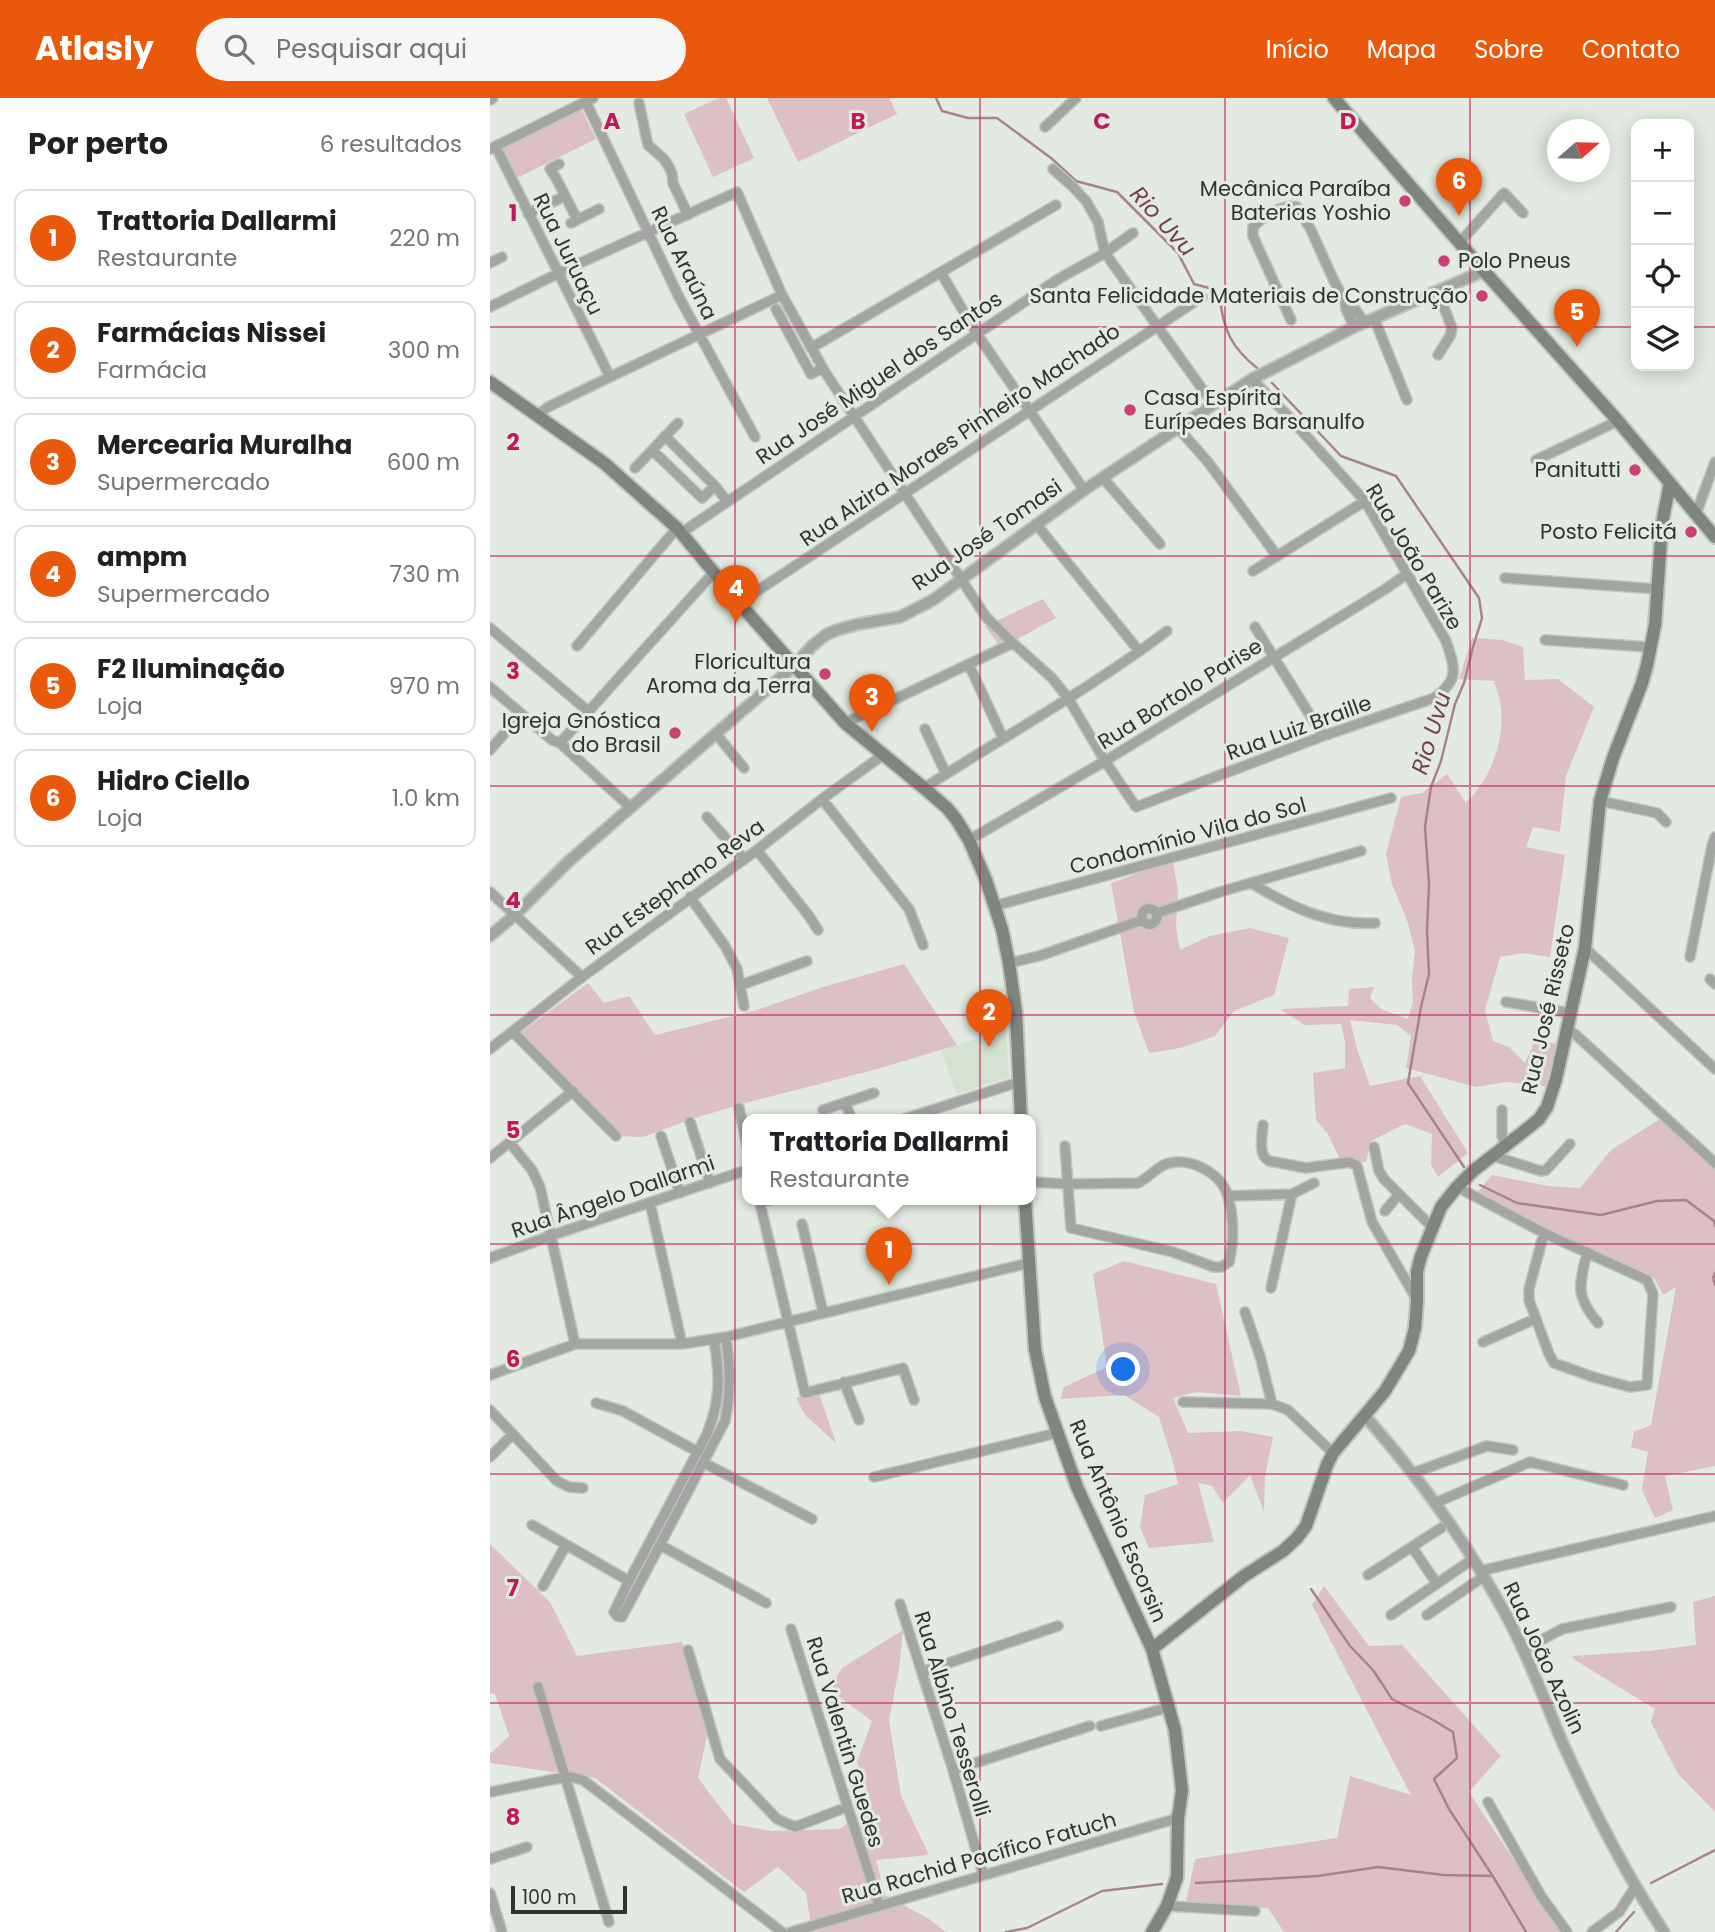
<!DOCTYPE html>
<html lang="pt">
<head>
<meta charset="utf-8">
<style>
  :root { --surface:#fff; --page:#f6f6f6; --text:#202124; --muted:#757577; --line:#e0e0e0; --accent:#ea580c }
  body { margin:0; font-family:Poppins,sans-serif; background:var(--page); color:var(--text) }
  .controls { position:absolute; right:21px; top:21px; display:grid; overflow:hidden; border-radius:14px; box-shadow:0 4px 18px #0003 }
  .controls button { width:63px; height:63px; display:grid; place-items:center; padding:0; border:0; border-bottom:2px solid var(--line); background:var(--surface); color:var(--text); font:35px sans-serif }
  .compass { position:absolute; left:1057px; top:21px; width:63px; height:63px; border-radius:50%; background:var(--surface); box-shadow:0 4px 18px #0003; rotate:70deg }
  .scale { position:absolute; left:21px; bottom:18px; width:116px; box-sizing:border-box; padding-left:7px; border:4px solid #30332f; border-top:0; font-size:19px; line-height:24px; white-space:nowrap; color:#30332f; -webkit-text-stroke:5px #e2eae1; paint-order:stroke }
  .you { position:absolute; left:634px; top:1272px; width:24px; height:24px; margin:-18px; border:5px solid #fff; border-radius:50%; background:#1a73e8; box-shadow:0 0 0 10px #1a73e833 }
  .badge { display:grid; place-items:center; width:46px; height:46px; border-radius:50%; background:var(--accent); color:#fff; font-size:23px; font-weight:700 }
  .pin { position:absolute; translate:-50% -58px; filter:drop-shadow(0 2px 4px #0008) }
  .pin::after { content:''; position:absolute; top:37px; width:24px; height:21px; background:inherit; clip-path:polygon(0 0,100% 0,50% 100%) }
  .popup { position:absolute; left:252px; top:1016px; width:294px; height:91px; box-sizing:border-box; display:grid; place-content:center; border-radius:14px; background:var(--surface); filter:drop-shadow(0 2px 5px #0005); font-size:23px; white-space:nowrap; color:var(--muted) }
  .popup b { font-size:26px; color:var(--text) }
  .popup::after { content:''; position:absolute; left:50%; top:100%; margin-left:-14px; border:14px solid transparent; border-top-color:var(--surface) }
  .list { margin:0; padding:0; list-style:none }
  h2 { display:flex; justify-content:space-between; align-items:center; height:91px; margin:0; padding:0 28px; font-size:30px }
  h2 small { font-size:23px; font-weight:400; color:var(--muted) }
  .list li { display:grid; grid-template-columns:46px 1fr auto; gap:21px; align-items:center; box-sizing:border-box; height:98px; margin:0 14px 14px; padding:0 14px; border:2px solid var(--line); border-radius:14px }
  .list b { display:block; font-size:26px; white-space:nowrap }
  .list p { margin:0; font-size:23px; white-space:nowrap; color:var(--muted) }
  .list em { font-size:23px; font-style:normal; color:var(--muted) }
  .icon { flex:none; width:38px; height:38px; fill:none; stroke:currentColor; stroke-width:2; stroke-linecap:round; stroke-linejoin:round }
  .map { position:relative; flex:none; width:1225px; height:1834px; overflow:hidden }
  header { display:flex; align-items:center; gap:42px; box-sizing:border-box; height:98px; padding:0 35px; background:var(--accent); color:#fff }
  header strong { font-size:33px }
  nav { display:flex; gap:38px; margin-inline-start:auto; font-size:24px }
  .search { width:490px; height:63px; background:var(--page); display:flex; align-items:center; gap:18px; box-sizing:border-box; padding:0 24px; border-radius:38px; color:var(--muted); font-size:26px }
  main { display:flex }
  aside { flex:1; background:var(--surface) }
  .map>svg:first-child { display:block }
  .built { fill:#d5e2d2 }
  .green { fill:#ddbfc6 }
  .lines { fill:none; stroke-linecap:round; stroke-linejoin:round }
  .stream { stroke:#a9838c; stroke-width:2.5 }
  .minor-casing { stroke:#bec5bd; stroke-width:12 }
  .tertiary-casing { stroke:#bec5bd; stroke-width:14 }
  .secondary-casing { stroke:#bec5bd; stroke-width:16 }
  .minor { stroke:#a2a5a1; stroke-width:9 }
  .tertiary { stroke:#a2a5a1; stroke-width:10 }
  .secondary { stroke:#80857f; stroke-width:12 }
  .grid { fill:none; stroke:#c2185b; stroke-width:2; stroke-opacity:0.55 }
  .poi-dot { fill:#cc4173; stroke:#e2eae1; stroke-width:2.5 }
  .labels { text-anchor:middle; stroke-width:6; stroke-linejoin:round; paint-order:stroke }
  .poi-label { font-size:21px; fill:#30332f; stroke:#e2eae1; text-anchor:end }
  .street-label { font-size:21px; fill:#30332f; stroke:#e2eae1 }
  .water-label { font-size:23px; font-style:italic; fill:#753e4e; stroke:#e2eae1 }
  .grid-label { font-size:23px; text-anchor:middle; font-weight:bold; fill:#c2185b; stroke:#e2eae1; stroke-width:6; stroke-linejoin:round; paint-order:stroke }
</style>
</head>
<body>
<header>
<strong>Atlasly</strong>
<div class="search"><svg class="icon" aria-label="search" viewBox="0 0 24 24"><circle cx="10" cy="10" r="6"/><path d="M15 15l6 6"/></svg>Pesquisar aqui</div>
<nav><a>Início</a><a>Mapa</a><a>Sobre</a><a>Contato</a></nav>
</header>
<main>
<aside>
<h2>Por perto<small>6 resultados</small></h2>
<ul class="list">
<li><span class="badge">1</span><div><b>Trattoria Dallarmi</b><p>Restaurante</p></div><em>220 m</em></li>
<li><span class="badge">2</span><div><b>Farmácias Nissei</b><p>Farmácia</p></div><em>300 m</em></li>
<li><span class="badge">3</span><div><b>Mercearia Muralha</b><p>Supermercado</p></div><em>600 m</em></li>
<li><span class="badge">4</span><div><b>ampm</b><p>Supermercado</p></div><em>730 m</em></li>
<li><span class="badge">5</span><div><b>F2 Iluminação</b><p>Loja</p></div><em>970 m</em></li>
<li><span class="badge">6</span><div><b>Hidro Ciello</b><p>Loja</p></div><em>1.0 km</em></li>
</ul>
</aside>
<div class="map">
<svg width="1225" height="1834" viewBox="0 0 1225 1834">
  <rect width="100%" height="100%" fill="#e2eae1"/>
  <path class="built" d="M516,932L519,979L466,996L451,952Z"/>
  <path class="green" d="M229,0H236L264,60L223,79L194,16Z
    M277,0H399L407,16L308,64Z
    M92,12L106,41L27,80L13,51Z
    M553,501L566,520L511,550L495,528Z
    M982,540L1013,542L1033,549L1035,582L1068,581L1104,609L1076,678L1070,734L1043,729L1036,749L1075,757L1060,859L1033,855L1010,859L995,912L1003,943L1019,949L1035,965L1045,943L1069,946L1055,988L1016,984L986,989L916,970L921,938L907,927L860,922L867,951L880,988L930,978L978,1055L948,1079L941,1067L942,1036L915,1026L881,1043L876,1064L850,1061L838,1036L826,1022L823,975L855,970V944L851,926L815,927L790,911L858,908L859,891L884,889L880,900L891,911L918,921L923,904L922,880L925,853L918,825L902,786L896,756L911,699L932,695L957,676L976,705C1001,680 1014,645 1011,610C1010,601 1007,592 1004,583L969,581Z
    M683,763L688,793L686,829L690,852L720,838L760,830L799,840L784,897L744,913L725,938L690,950L659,955L644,914L621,785Z
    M414,866L467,947L391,970L248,1007L202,1021L153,1039L127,1038L29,936L98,885L114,905L139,898L165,937L264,913L333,889Z
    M1173,1019L1225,1069V1368L1175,1378L1183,1412L1165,1420L1152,1392L1158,1354L1141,1349L1144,1334L1161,1327L1186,1189L1173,1197L1164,1180L1020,1114L987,1095L1002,1077L1058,1088L1090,1090L1121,1052Z
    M634,1163L726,1186L751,1298L706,1294L683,1300L698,1335L752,1333L783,1339L775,1378L774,1414L760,1377L733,1405L722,1388L708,1385L724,1444L659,1450L650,1429L655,1397L688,1386L683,1364L669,1319L634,1297L570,1301L574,1289L617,1269L603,1176Z
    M328,1292L346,1345L315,1317L306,1300Z
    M0,1446L60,1504L87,1558L192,1544L218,1633L208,1680L243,1726L281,1733L349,1731L382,1710L367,1664L382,1623L339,1591L352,1570L413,1532L409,1571L399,1622L411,1698L439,1757L386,1762L395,1797L439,1821L456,1834H322L316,1795L288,1769L254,1794L105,1680L0,1665V1656L19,1638L5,1596H0Z
    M834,1488L879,1548L912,1547L1011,1658L979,1694L1071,1834H794L778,1810L695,1809L705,1761L847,1740L860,1678L921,1697L822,1507Z
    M1225,1498V1714L1188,1676L1161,1624L1165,1611L1085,1562L1082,1558L1159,1553L1206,1547L1203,1504Z"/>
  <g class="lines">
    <path class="stream" d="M446,0L452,13L478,20H507L561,60L586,83L627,94L688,155L704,186L719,190L730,200C733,232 742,250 767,270
      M782,285L851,358L906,378L989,500L992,520L983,549L974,585L965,606L951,663L941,689L935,729L939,786L937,832L939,876L931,909L918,985L974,1069
      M990,1087L1027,1105L1111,1117L1167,1103L1196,1102L1224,1123L1225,1128
      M1225,1175L1223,1180L1225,1187
      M821,1491L860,1548L883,1572L902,1601L938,1619L963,1634L967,1660L944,1681L959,1711L1004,1780L1036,1834
      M706,1785L828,1778L888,1769L954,1777L1002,1778
      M1161,1785L1225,1752
      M516,1834L537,1830L612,1793L672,1786
      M1126,1834L1144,1814"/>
    <g class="minor-casing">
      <path id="minor" d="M0,2L3,0
        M96,4L189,199L265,339
        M149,5L158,47L174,61L179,69L182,76L183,85L198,117
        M555,29L586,0
        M6,49L120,279
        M0,51L103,0
        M69,66L60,71L66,80L87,121
        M563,71L583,89L596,103L608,124L615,155L723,306
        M38,116L75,98
        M81,125L109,111
        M970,144L1014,95L1033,115
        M0,165L12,159
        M451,175L487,236L594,392
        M948,194L962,230L960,238L948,257
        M855,203L856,211L864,229
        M0,209L79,170L247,94L292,197L335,274L496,519L523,545L562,580L578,600L615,663L646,709L833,638L944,600C970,582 965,570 956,543L875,403L799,319L762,281
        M286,211L321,276L333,270
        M884,220L917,302
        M801,222L763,138V129C774,118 791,106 807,109L821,132L844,183L855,203L865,211L875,225
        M321,250L566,107
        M46,318L58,309L120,279L292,197
        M688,330L718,364L787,458
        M175,338L225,388L237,403
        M162,352L212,400L225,388
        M1046,362L1128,323
        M145,370L188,325
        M613,380L670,446
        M1206,416L1225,364
        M546,426L649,553
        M191,435L570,180L615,155L643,135
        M763,473L875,403
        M1015,480L1168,491
        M249,505L712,199
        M765,529L833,638
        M0,530L98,613
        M1055,542L1160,549
        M87,548L187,430
        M479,567L513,640
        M0,589L62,642L70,645L140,709
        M355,625L523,545
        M435,631L456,676
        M226,636L254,670
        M70,645L224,474
        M0,652L31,616
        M434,690C515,638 600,591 677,533
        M332,701L419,811L433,847
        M1110,703L1167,715L1176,724
        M217,719L254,761
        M479,742L615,663L894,492L917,476
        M267,752L319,818L328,832
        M761,785C799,808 839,828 885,825
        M0,794L92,879
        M200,799L235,848L247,871L254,908
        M504,808L901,700
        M667,815L733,793L871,753
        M652,822C650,811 660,807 667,815
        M1095,850L1225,971
        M1200,859L1222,748L1225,739
        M519,865L549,858L652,822C659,830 668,826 667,815
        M1220,881L1225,886
        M251,887L317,863
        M1016,904L1080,915
        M1077,931L1086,937L1225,1065
        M23,934L126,1038
        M0,951L92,879L267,752L332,701L393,657
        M356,1005L361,1021
        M249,1010L257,1047
        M333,1012L384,995
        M1012,1012V1038L1016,1048
        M414,1021L529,984
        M200,1024L220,1085
        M773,1027C772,1039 768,1057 779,1063L816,1070L860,1064L867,1068L882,1124L927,1202
        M171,1038L190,1095
        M20,1045L42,1072L50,1089L85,1246
        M884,1049L889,1073L894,1081L942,1129
        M1003,1058L1051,1073L1056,1072L1080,1046
        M0,1060L83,993
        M541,1084L578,1086L648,1085C658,1080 666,1070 676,1066C699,1058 732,1075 738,1099C744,1119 744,1145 739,1164L731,1169H724L683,1154L581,1130L575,1048
        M967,1089L1054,1135L1157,1182L1163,1196L1157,1287L1140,1289L1103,1279L1064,1265L1059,1256L1039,1202V1191L1054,1135
        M738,1098L802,1096L824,1085
        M269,1101L315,1295L413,1270L424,1302
        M160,1105L192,1246
        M270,1105L282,1101
        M895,1113L909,1096
        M312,1126L333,1214
        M1097,1154C1090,1186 1084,1197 1108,1225
        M0,1160L60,1138L257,1072
        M781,1190L802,1096
        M755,1214L770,1258L782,1306L798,1312L843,1355
        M224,1241C230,1278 231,1301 217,1336L139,1483L124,1514L127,1518L132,1519L235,1323C241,1293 240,1269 236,1239
        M993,1244L1045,1221
        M0,1277L85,1246H192L236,1239L539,1165
        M354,1284L369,1322
        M693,1304L782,1306
        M106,1305L133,1313L208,1354
        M0,1312L67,1383L79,1389L93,1390
        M0,1359L23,1336
        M214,1365L322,1421
        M923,1375L997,1348L1023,1352
        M384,1379L567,1335
        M945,1405L1040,1364L1133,1387
        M42,1427L139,1483
        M170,1447L276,1505
        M922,1449L947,1486
        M990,1473L1225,1418
        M878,1477L951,1430
        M53,1488L76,1447
        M410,1506L463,1672L493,1776
        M901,1517L983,1461
        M937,1517L993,1479
        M301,1531L389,1807
        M198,1552L230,1661L287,1721L305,1729L357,1709
        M1033,1552L1072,1531L1181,1509
        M432,1574L568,1528
        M48,1589L119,1824
        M611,1628L680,1609
        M463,1672L600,1628
        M0,1694L75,1679H81L93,1682L292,1834
        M998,1704L1051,1798L1077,1834
        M0,1761L37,1749
        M0,1795L12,1834
        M677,1808L765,1813
        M301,1834L688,1720
        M1102,1834L1129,1814L1145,1789"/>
    </g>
    <g class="tertiary-casing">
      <path id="tertiary" d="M0,838L25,817L79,763L304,568L323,547L337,536L350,531L369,526L410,519L443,502L594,392L762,281L864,229L994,173
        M875,1318C929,1379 977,1445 1016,1517C1039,1559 1055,1604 1074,1648C1103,1712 1135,1775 1174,1834"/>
    </g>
    <g class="secondary-casing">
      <path id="secondary" d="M844,0L994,173L1128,323L1225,439
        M0,284L114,365L187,430L249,505L355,625L434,690L457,710L466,721L479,742L496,782L512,831L519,865L526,914L531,1021
        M535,1101L545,1251L555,1299L587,1389L662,1551L685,1632L692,1693L688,1720L687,1779L677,1808L662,1834
        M662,1551L754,1478L793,1453L807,1440L816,1428L837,1367L843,1355L895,1293L919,1253L925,1230L927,1204V1173L931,1158L951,1109L967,1089L983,1073L1033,1034L1049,1021L1057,1009L1066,981L1095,850L1110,703L1123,660L1152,585L1157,567L1165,527L1172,426L1180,385"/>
    </g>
    <use href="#minor" class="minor"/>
    <use href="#tertiary" class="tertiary"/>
    <use href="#secondary" class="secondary"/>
  </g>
  <path class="grid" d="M245,0V1834M490,0V1834M735,0V1834M980,0V1834M0,229H1146M1199,229H1225M0,458H1225M0,688H1225M0,917H1225M0,1146H1225M0,1376H1225M0,1605H1225"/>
  <g class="poi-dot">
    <circle cx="915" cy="103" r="7"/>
    <circle cx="954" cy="163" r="7"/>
    <circle cx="992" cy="198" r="7"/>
    <circle cx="640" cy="312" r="7"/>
    <circle cx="1145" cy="372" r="7"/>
    <circle cx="1201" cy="434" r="7"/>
    <circle cx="335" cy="576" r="7"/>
    <circle cx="185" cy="635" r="7"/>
  </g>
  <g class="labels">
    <g class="poi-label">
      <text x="901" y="98">Mecânica Paraíba<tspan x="901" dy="24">Baterias Yoshio</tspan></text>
      <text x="968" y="170" text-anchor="start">Polo Pneus</text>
      <text x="978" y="205">Santa Felicidade Materiais de Construção</text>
      <text x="654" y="307" text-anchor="start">Casa Espírita<tspan x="654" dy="24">Eurípedes Barsanulfo</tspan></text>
      <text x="1131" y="379">Panitutti</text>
      <text x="1187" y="441">Posto Felicitá</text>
      <text x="321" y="571">Floricultura<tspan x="321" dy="24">Aroma da Terra</tspan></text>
      <text x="171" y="630">Igreja Gnóstica<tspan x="171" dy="24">do Brasil</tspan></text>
    </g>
    <g class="street-label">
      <text transform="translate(78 156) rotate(64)" y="7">Rua Juruaçu</text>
      <text transform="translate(194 165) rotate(64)" y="7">Rua Araúna</text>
      <text transform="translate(389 280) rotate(-34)" y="7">Rua José Miguel dos Santos</text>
      <text transform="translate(470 337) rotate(-34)" y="7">Rua Alzira Moraes Pinheiro Machado</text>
      <text transform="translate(497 437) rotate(-35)" y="7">Rua José Tomasi</text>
      <text transform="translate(924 459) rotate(59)" y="7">Rua João Parize</text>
      <text transform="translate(690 596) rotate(-32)" y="7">Rua Bortolo Parise</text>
      <text transform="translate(809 630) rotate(-20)" y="7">Rua Luiz Braille</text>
      <text transform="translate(698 738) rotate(-15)" y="7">Condomínio Vila do Sol</text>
      <text transform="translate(185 789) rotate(-36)" y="7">Rua Estephano Reva</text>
      <text transform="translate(1058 911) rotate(-77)" y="7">Rua José Risseto</text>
      <text transform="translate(123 1099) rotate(-19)" y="7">Rua Ângelo Dallarmi</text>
      <text transform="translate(628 1423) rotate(67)" y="7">Rua Antônio Escorsin</text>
      <text transform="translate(1054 1560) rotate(65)" y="7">Rua João Azolin</text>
      <text transform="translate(462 1616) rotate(73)" y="7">Rua Albino Tesserolli</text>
      <text transform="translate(355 1644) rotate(73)" y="7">Rua Valentin Guedes</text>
      <text transform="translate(489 1760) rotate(-16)" y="7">Rua Rachid Pacífico Fatuch</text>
    </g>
    <g class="water-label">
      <text transform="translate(673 123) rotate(48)" y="8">Rio Uvu</text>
      <text transform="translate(941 635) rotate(-73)" y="8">Rio Uvu</text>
    </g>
  </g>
  <g class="grid-label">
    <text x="122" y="31">A</text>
    <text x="368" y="31">B</text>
    <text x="612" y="31">C</text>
    <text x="858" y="31">D</text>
    <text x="23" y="123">1</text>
    <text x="23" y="352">2</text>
    <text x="23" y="581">3</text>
    <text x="23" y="810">4</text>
    <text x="23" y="1040">5</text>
    <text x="23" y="1269">6</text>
    <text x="23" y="1498">7</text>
    <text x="23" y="1727">8</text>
  </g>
</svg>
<div class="controls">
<button>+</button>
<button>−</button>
<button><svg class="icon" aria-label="locate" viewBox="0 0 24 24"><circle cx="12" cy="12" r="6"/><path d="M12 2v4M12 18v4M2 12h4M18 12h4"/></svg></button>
<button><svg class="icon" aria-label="layers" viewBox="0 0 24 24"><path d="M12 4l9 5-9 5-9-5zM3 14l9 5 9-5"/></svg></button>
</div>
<svg class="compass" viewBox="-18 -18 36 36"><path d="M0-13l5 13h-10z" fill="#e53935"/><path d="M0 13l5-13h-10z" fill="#757577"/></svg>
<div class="scale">100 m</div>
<div class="you"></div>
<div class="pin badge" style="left:399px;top:1187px">1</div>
<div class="popup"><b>Trattoria Dallarmi</b>Restaurante</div>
<div class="pin badge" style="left:499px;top:949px">2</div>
<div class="pin badge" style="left:382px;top:634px">3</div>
<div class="pin badge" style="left:246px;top:525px">4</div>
<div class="pin badge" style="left:1087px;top:249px">5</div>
<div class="pin badge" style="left:969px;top:118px">6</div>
</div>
</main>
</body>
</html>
